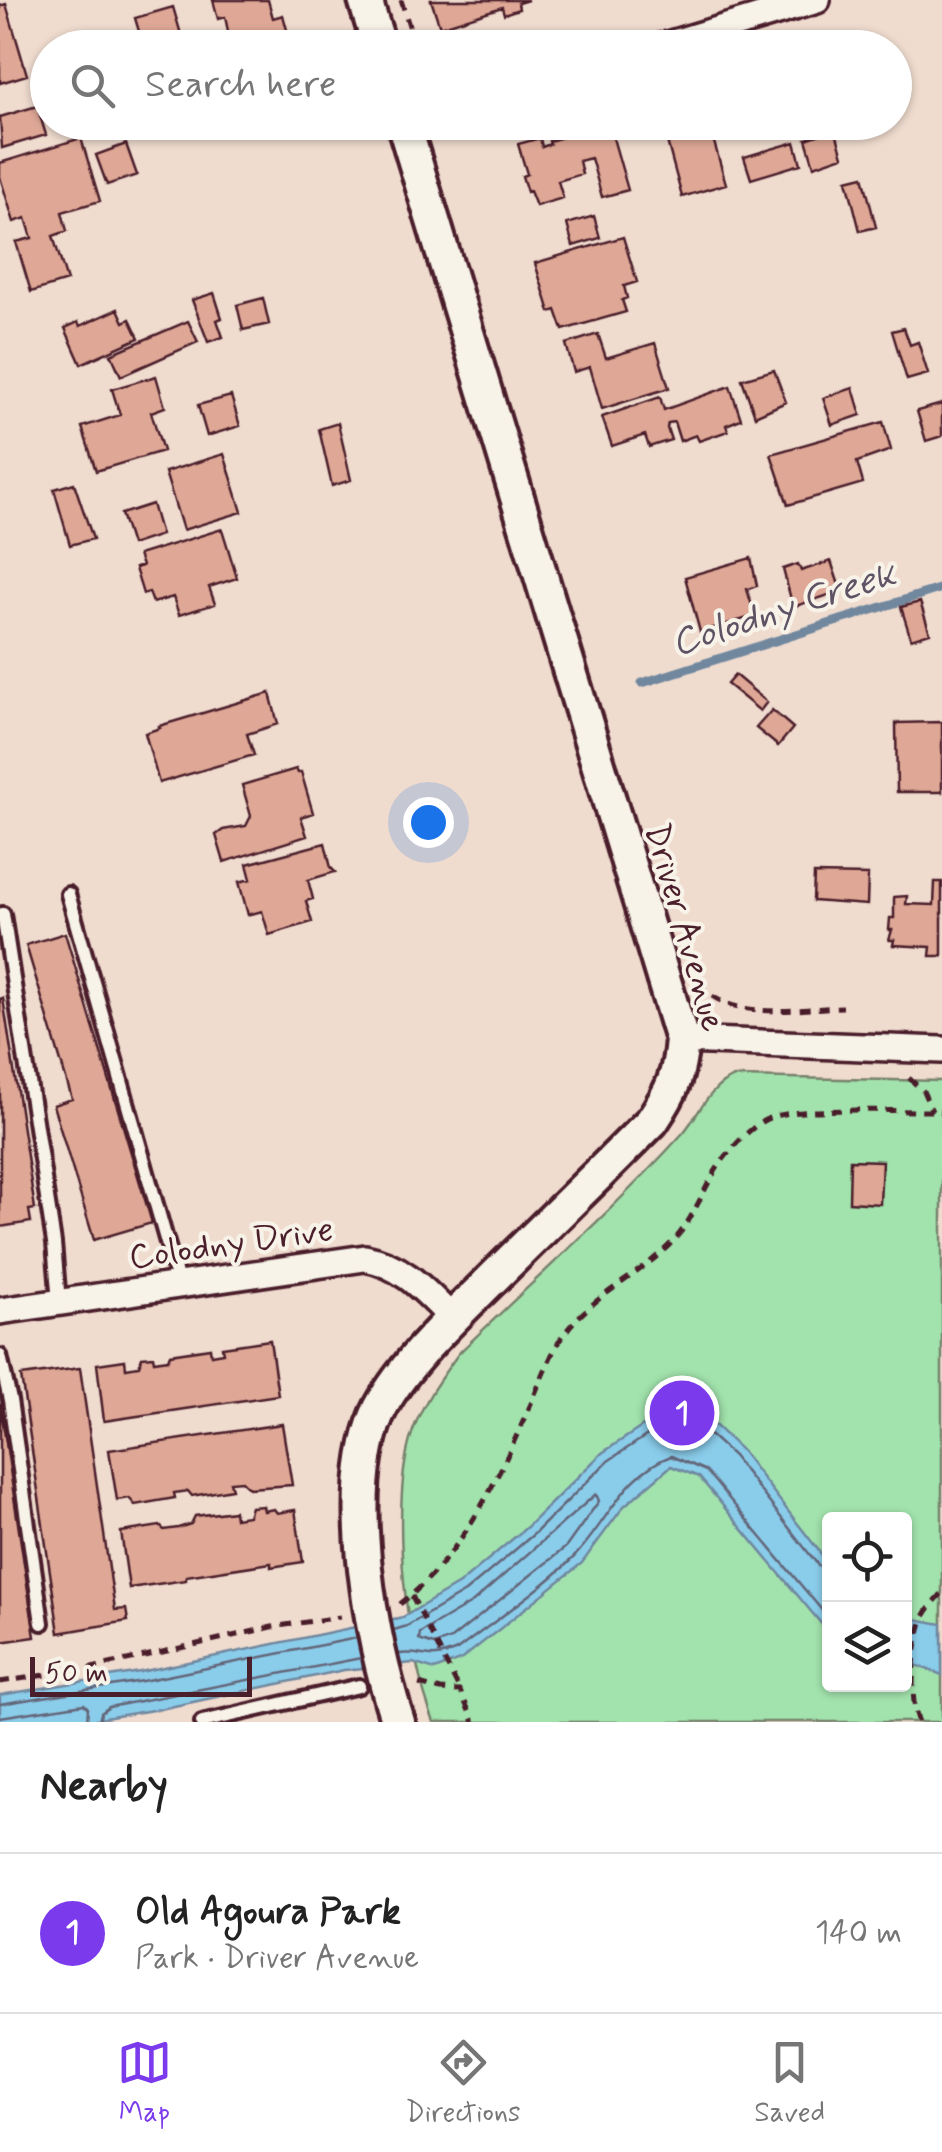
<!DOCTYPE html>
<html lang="en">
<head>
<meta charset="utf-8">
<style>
  :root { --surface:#fff; --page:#f6f6f6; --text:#222; --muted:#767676; --line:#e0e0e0; --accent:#7c3aed }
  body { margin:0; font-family:Mynerve,sans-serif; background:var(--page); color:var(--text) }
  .controls { position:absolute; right:30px; bottom:30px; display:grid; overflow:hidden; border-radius:10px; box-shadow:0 2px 8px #0004 }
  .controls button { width:90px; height:90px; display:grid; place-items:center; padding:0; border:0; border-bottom:2px solid var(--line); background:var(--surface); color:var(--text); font:50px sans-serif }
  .scale { position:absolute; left:30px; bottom:25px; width:222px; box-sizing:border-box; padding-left:10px; border:5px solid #4a1f2b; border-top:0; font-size:28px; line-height:35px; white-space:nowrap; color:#4a1f2b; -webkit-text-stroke:8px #f7f3e8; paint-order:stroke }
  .you { position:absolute; left:428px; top:822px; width:35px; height:35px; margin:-25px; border:8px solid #fff; border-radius:50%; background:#1a73e8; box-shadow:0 0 0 15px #1a73e833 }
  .badge { display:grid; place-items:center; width:65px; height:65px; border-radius:50%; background:var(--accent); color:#fff; font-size:32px; font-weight:700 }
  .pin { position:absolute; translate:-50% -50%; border:5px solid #fff; box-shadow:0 2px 10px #0006 }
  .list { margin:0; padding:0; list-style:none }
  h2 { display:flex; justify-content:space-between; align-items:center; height:130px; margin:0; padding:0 40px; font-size:42px }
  h2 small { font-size:32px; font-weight:400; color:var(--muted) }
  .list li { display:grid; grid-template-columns:65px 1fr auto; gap:30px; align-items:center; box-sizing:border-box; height:160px; padding:0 40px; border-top:2px solid var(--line) }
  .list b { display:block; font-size:38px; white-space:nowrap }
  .list p { margin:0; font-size:32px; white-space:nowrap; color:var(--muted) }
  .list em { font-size:32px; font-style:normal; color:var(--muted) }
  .icon { flex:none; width:55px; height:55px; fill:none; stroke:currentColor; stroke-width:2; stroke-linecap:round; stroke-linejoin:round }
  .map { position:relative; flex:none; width:942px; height:1722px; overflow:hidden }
  .search { position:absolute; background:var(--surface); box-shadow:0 2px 8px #0004; left:30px; right:30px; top:30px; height:110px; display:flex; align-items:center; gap:25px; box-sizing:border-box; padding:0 35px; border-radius:55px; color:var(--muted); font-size:38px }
  .sheet { height:290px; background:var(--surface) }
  nav { display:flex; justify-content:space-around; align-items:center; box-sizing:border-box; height:140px; border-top:2px solid var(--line); background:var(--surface); font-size:28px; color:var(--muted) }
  nav a { display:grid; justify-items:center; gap:5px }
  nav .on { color:var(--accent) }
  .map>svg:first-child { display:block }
  .green { fill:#a2e3ad; stroke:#76816c; stroke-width:2.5; fill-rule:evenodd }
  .water { fill:#8acdeb; stroke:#70879e; stroke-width:2.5 }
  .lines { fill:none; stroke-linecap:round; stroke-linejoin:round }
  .shore { stroke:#646578; stroke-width:2.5 }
  .stream { stroke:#70879e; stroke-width:9 }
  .building { fill:#dfa896; stroke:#4a1f2b; stroke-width:2.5 }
  .service-casing { stroke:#4a1f2b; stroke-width:20 }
  .minor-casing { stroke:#4a1f2b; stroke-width:32 }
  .tertiary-casing { stroke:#4a1f2b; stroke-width:40 }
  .path { stroke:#4a1f2b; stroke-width:5; stroke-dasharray:10 8; stroke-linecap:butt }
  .service { stroke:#f7f3e8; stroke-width:12 }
  .minor { stroke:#f7f3e8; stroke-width:25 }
  .tertiary { stroke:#f7f3e8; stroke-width:32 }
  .labels { text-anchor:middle; stroke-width:8; stroke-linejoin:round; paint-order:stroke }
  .street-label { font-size:35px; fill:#4a1f2b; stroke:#f7f3e8 }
  .water-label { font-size:38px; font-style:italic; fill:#5d5365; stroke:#f7f3e8 }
</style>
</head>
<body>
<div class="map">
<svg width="942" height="1722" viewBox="0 0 942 1722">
  <rect width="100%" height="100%" fill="#f0dccf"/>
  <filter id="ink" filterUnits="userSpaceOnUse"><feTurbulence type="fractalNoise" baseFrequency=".01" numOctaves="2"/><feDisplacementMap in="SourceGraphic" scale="20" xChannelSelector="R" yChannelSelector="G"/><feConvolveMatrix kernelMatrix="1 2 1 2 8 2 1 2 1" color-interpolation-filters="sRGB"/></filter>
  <g filter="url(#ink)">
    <path class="green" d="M734,1077L942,1081V1722H434C406,1653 390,1511 410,1440C419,1407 440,1379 459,1353C534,1280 614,1210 683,1133C699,1114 710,1086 734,1077ZM830,1520H904V1684H830Z"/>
    <path class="water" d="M685,1417L716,1426L740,1449L829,1564V1633L699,1477L671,1466L624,1506L582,1563L462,1659L435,1670L413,1663L344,1670L165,1708L81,1722H0V1695L140,1672L403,1617L459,1584L528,1526L602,1453L654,1419Z
      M904,1617L942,1624V1675L905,1661Z"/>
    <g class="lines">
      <path class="shore" d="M596,1494L599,1501L566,1547L451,1639L434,1645L419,1640L420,1633L473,1602Z
        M394,1630L407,1626L465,1592L535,1533L608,1461L658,1428L684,1427L711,1436L733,1456L818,1565L830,1569
        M399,1654C427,1651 427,1663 457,1650C494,1621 542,1589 574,1557C607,1523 624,1473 671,1456L706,1471L830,1620
        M0,1704L142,1681L357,1638
        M0,1717L84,1704L88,1708L87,1722
        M99,1722L101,1713L109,1707L361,1658"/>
      <path class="stream" d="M642,683L942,588"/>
    </g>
    <path class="building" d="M213,0H268L273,18L283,15L289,37L280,39L283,48H226L223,39L228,31L225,17L218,19Z
      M431,0H528L518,3L519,9L504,14L502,7L440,27Z
      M6,4L27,75L0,83V6Z
      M173,7L185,48H144L135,18Z
      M37,106L46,135L2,148L0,117Z
      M609,124L628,190L602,197L591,158L579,161L582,174L558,181L563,198L536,206L530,191L527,192L522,176L527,174L518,144L540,138L542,147L550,144L549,141Z
      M710,128L726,184L682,197L667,141Z
      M835,129L843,156L814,166L806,139Z
      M81,138L100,201L62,212L67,231L53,236L67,281L31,292L16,242L32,238L26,218L14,222L0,177V163Z
      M795,142L801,164L751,179L744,157Z
      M126,144L137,175L107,185L96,155Z
      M863,176L876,227L860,231L847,180Z
      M594,216L600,238L573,246L567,224Z
      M623,237L637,282L624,286L627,298L622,300L626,312L563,330L556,310L550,312L535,263Z
      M214,293L222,318L217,320L223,337L208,342L192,300Z
      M263,298L269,324L243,330L237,305Z
      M118,309L124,322L130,319L139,338L81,364L65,328L78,322L80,326Z
      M188,321L198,342L121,376L111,354Z
      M904,328L910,345L918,342L928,374L907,380L892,331Z
      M598,334L606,358L655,343L669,388L602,409L590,367L574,372L566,344Z
      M774,370L786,402L755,416L742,379Z
      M156,376L165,407L151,412L163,451L96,471L82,427L120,415L112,389Z
      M730,386L741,419L726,425L728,431L699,441L696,435L680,441L674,422L668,423L667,428L671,440L649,447L645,435L612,446L602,417L660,397L664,410Z
      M853,388L861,415L832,425L823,398Z
      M231,396L240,426L207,436L198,405Z
      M942,404V436L926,441L917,411Z
      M883,422L891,450L857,462L863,483L788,505L771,454Z
      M338,423L351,480L332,486L319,429Z
      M224,454L242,512L183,530L165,472Z
      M74,483L93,539L70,545L54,489Z
      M152,504L161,535L131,545L121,514Z
      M222,529L237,578L209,587L215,604L179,615L173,597L153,603L149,592L143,594L135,568L142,566L138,555Z
      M751,558L757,586L747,589L755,616L700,632L685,577Z
      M831,561L841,591L793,607L783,569L798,564L801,571Z
      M920,602L930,633L911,639L901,607Z
      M735,675L767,702L760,711L727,684Z
      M270,693L278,724L247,734L254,755L159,783L145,733L160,728L159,726Z
      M772,710L793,728L778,746L756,728Z
      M942,722V792H897L896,723Z
      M296,769L298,773L301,772L313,813L301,817L307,836L224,862L216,835L223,830L246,826L251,816L242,785Z
      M325,843L331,868L335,872L308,880L313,899L306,901L312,922L269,935L262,911L248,915L239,882L251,879L247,864Z
      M814,874L868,875L867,905L813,901Z
      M935,882H942V956H930L931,947L893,945L894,940H889L892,930H889L890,918H894V897L907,896L906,904L934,905Z
      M65,933L152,1223L94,1240L53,1105L72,1099L26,945Z
      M3,998L35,1209L29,1210L31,1222L0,1227V999Z
      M850,1160L882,1161L880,1204L849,1202Z
      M270,1340L278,1395L104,1421L97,1364L125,1360L126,1368L139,1366L142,1357L153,1356L154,1361L168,1359L170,1354L210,1348L211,1355L223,1353L222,1347Z
      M80,1368L115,1610L126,1609L128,1621L59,1633L21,1376Z
      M0,1403L35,1637L0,1642Z
      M282,1424L292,1485L249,1488L242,1481L230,1482L232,1489L192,1496L188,1491L174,1493L175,1498L135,1505L129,1498L117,1500L109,1450Z
      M263,1506L264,1511L274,1509L277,1513L295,1510L303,1562L271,1567V1563L186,1576V1580L129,1588L121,1532L160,1526L164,1530L178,1528L191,1524L195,1516L234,1511L235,1518L248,1516L251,1507Z"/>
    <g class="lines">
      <g class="service-casing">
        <path id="service" d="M68,894L179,1285
          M3,914L54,1243L59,1303
          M0,1356L10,1400L42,1623
          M202,1722L359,1686"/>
      </g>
      <g class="minor-casing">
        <path id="minor" d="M657,48L817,0
          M682,1040L942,1050
          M0,1311L365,1258C403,1265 425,1291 452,1318"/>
      </g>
      <g class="tertiary-casing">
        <path id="tertiary" d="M365,0L380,48
          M398,1722C372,1642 343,1495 377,1415C398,1368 458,1313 495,1276C547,1225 600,1173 652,1121C672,1091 679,1076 682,1040L403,122"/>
      </g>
      <path class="path" d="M401,0L416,48
        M699,984C731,1023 798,1008 843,1007
        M909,1078L923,1091L932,1111
        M412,1596L460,1691
        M400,1604C462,1557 498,1478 529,1408C538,1388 546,1365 557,1345C586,1294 645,1277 680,1233C697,1211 706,1182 723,1160C733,1147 751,1126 767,1119C795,1105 905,1112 942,1111
        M0,1682L92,1668L272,1627L340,1617
        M419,1684L441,1690L460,1691L474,1722
        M919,1722C908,1698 914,1645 923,1619C927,1609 936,1601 942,1593"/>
      <use href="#service" class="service"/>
      <use href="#minor" class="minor"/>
      <use href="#tertiary" class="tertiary"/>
    </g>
  </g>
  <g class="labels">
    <g class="street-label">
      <text transform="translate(686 927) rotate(74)" y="12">Driver Avenue</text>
      <text transform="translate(231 1242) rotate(-8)" y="12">Colodny Drive</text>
    </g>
    <g class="water-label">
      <text transform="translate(783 607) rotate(-18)" y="13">Colodny Creek</text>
    </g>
  </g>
</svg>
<div class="controls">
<button><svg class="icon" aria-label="locate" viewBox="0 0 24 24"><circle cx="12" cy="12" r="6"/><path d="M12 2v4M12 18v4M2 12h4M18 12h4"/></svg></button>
<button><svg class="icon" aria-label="layers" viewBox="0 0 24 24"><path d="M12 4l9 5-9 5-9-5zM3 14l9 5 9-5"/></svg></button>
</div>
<div class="scale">50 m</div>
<div class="you"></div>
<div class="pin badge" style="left:682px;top:1413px">1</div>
<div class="search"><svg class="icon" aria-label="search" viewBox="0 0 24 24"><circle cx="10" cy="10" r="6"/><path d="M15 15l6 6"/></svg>Search here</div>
</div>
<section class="sheet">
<h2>Nearby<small></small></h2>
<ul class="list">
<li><span class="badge">1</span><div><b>Old Agoura Park</b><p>Park · Driver Avenue</p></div><em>140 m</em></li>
</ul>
</section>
<nav>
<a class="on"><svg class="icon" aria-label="map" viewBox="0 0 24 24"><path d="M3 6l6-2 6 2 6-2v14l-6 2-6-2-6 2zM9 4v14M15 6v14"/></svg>Map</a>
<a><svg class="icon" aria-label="directions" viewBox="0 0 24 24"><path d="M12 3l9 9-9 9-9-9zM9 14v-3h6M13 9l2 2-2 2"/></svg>Directions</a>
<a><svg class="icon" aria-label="saved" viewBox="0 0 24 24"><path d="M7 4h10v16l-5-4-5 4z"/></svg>Saved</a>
</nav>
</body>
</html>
